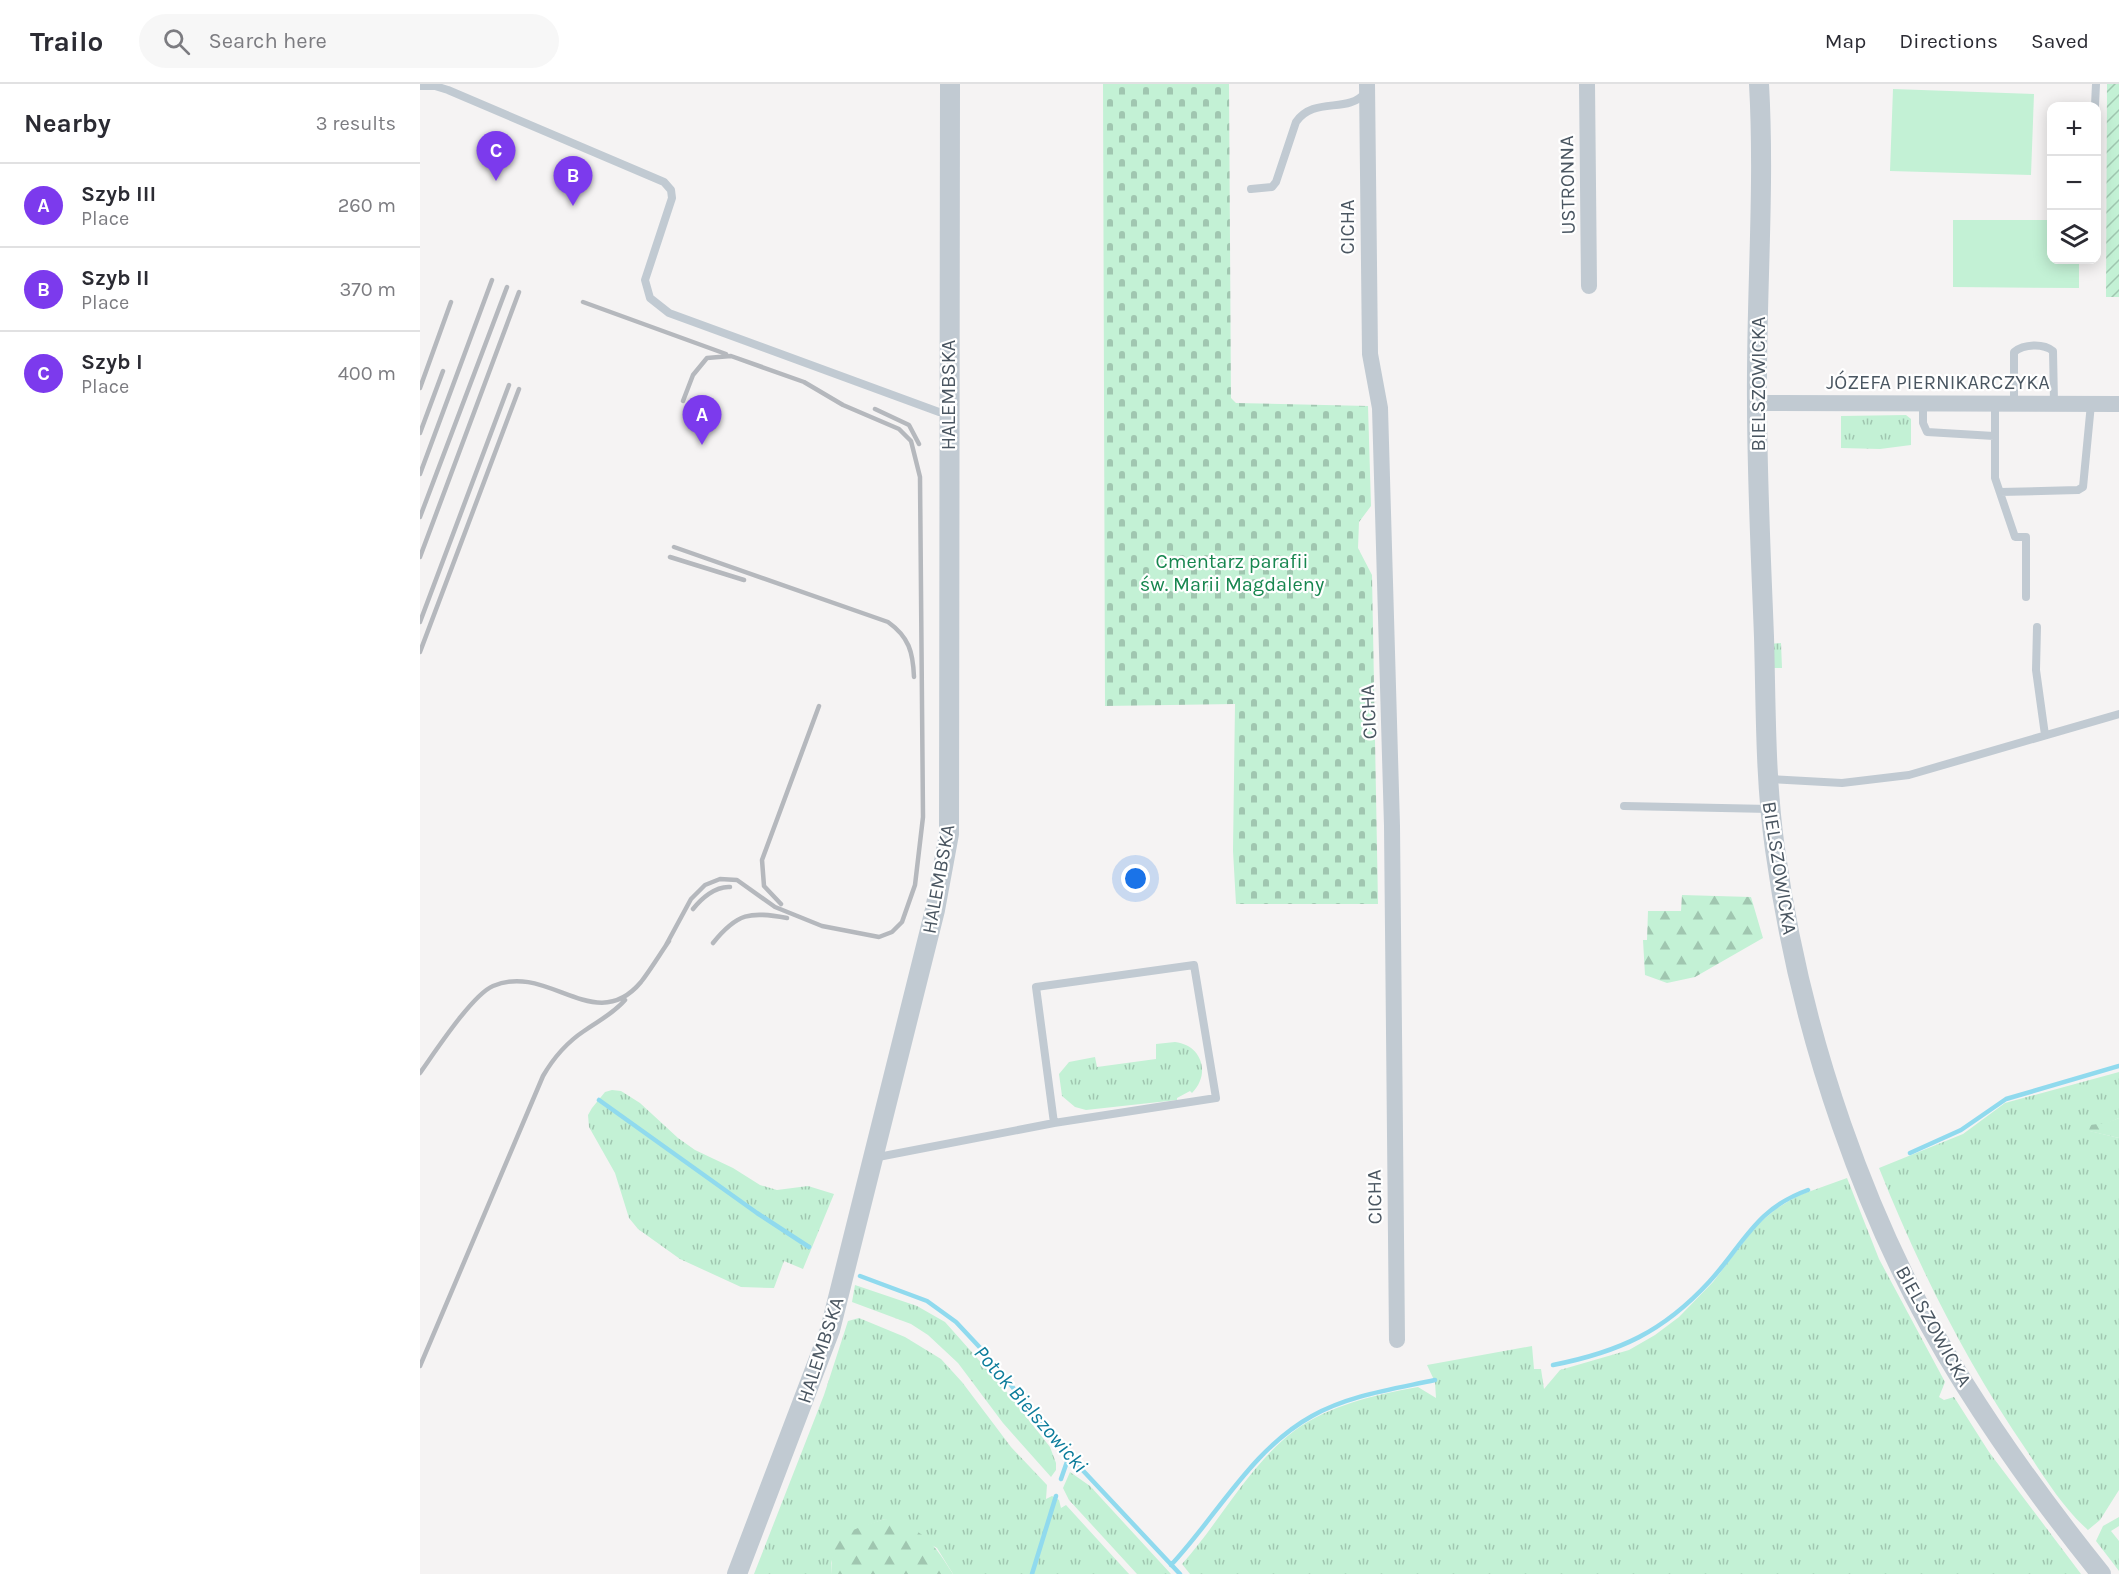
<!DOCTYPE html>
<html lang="en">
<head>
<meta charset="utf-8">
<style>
  :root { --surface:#fff; --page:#f7f7f7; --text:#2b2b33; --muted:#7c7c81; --line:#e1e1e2; --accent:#7c3aed }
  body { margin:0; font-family:Karla,sans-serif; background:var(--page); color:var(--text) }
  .controls { position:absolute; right:18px; top:18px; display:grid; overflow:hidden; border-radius:12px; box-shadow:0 3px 15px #0003 }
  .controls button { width:54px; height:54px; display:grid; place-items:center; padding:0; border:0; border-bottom:2px solid var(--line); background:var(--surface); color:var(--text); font:30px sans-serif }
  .you { position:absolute; left:716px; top:795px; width:21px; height:21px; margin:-15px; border:4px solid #fff; border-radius:50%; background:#1a73e8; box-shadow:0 0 0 9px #1a73e833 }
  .badge { display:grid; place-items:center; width:39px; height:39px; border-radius:50%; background:var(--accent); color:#fff; font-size:20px; font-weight:700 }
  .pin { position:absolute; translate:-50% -50px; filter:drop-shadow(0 2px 3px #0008) }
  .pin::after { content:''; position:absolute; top:32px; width:21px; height:18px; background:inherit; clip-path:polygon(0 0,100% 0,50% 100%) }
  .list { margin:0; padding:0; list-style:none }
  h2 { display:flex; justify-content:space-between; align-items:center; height:78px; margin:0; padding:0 24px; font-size:26px }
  h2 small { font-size:20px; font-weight:400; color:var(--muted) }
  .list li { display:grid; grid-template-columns:39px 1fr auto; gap:18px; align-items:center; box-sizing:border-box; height:84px; padding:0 24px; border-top:2px solid var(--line) }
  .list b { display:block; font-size:22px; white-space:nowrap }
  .list p { margin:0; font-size:20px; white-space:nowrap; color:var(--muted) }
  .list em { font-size:20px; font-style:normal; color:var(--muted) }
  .icon { flex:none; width:33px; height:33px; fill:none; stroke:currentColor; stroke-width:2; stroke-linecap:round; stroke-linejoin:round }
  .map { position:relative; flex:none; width:1699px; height:1490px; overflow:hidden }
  header { display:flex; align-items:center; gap:36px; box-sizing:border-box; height:84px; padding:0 30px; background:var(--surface); border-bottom:2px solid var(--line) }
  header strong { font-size:28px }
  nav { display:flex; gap:33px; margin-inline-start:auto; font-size:21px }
  .search { width:420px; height:54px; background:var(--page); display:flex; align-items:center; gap:15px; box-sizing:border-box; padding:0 21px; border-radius:33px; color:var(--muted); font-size:22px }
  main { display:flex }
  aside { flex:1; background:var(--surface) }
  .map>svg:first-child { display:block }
  .grass { fill:url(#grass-tufts) }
  .forest { fill:url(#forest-firs) }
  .cemetery { fill:url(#cemetery-stones) }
  .park { fill:#c3f1d5 }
  .garden { fill:url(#garden-furrows) }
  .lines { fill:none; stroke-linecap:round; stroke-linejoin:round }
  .stream { stroke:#90daee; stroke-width:4.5 }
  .service { stroke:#c1cad2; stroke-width:8 }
  .minor { stroke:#c1cad2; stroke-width:16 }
  .tertiary { stroke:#c1cad2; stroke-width:20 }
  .rail { stroke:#b5b8bd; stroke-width:4.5 }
  .labels { text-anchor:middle; stroke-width:4.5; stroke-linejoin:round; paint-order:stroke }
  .street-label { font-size:20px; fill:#4a5661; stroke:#fff }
  .park-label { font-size:20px; fill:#17864f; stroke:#fff }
  .water-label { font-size:21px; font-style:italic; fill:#0c7c9b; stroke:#fff }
</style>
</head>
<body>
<header>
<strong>Trailo</strong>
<div class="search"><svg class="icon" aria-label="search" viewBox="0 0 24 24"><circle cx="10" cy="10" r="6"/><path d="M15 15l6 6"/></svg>Search here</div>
<nav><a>Map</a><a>Directions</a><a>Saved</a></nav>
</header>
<main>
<aside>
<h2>Nearby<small>3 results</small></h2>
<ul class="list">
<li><span class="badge">A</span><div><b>Szyb III</b><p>Place</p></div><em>260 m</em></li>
<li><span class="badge">B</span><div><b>Szyb II</b><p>Place</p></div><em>370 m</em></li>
<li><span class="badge">C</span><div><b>Szyb I</b><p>Place</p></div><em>400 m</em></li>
</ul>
</aside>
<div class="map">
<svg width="1699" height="1490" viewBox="0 0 1699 1490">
  <defs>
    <pattern id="grass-tufts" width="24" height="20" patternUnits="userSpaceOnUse" patternTransform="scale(1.5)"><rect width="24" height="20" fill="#c3f1d5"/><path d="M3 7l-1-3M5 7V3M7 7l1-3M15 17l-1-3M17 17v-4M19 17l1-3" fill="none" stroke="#a0c6b0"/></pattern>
    <pattern id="forest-firs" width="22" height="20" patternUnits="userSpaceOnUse" patternTransform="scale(1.5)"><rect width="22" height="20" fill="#c3f1d5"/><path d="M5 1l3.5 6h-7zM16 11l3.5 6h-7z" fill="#a0c6b0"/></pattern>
    <pattern id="cemetery-stones" width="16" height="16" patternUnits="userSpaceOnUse" patternTransform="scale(1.5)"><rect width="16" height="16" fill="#c3f1d5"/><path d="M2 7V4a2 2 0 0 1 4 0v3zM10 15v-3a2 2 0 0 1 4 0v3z" fill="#a0c6b0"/></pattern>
    <pattern id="garden-furrows" width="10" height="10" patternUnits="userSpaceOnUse" patternTransform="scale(1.5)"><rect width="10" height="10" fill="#c3f1d5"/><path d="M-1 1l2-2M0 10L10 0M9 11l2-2" fill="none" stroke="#a0c6b0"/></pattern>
  </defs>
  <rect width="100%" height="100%" fill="#f5f3f3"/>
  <path class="grass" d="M1486,331L1491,335V361L1460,365L1421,364V332Z
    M1361,559L1362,584H1350L1349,560Z
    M755,958C782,961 791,990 772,1009L770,1007L757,1014V1016L666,1026L655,1023L642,1012L639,990L649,978L675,973L677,983L736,975V960Z
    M1699,988V1034L1670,1047L1699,1054V1406L1680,1436L1668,1446C1644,1425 1624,1393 1607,1367C1546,1278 1499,1184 1459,1084L1543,1050L1585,1019Z
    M192,1006L201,1007L220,1019L258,1054L275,1066L313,1084L340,1101L357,1106L388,1102L414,1110L383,1185L364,1177L354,1204L321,1203L260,1175L218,1145L209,1134L195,1089L169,1043L168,1031L172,1024L185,1008Z
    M1427,1094L1459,1175L1525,1298L1519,1313L1524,1316L1534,1313L1569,1368L1661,1490H770L762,1480C800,1438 828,1382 874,1347C909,1321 955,1311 998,1303L1016,1314L1015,1298L1007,1281L1112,1262L1114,1285H1121L1124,1305L1140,1286L1209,1266L1235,1251L1259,1233L1293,1198L1336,1142L1356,1125L1377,1112Z
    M435,1201L497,1222L525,1238L581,1301L630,1363L636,1379V1386L631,1393L583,1339L538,1279L508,1251L491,1240L432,1218Z
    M439,1234L485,1253L521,1275L542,1298L591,1363L627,1401L626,1415L632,1412L639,1416L641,1424L646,1421L709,1490H533L517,1464L465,1435L448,1441L417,1460L411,1479L412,1490H334L404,1311L428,1237Z
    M650,1388L670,1402L751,1490H717L649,1416L643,1404Z
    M1699,1433V1442L1691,1447L1699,1457V1487L1676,1457L1683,1442Z"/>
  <path class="forest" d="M1262,811L1331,813L1343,854L1275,893L1247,899L1225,891L1223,856H1227L1228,827H1261Z
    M1699,1034V1054L1669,1047L1670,1041L1686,1039Z
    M465,1435C504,1444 513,1459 533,1490H412C408,1450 433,1445 465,1435Z"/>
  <path class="cemetery" d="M683,0H809L811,314L816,319L948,322L951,422L939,438L938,464L952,491L958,820H816L813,767L815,620L685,622Z"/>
  <path class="park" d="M1473,5L1614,10L1611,91L1470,87Z
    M1533,136H1631L1632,176H1659V204L1533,203Z"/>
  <path class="garden" d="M1687,0H1699V213H1686Z"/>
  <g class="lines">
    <path class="stream" d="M179,1016L337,1129L389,1163
      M1490,1069L1541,1046L1586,1015L1699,982
      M440,1192L507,1217L536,1238L566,1270L639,1361L760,1490
      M1133,1281C1199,1268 1243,1248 1289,1198C1324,1160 1335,1125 1388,1106
      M641,1395L649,1372
      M751,1481C797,1432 832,1365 892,1332C929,1311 974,1305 1015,1296
      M612,1490L636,1412"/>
    <path class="service" d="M0,2H15L28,6L244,98L251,106L252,114L225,196L230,214L249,229L519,328L528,327
      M1675,22L1676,0
      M831,105L852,103L856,98L876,38C894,12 928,30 945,9
      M1575,319V394L1595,453H1606V513
      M1594,319V268C1604,260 1623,259 1633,267L1634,319
      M1503,320V339L1507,348L1574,352
      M1580,408L1658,406L1663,403L1671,320
      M1617,543L1616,586L1625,651
      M1349,695L1422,699L1489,691L1699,630
      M1204,722L1350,725
      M453,1074L634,1039L796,1014L774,881L616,903L634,1039"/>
    <path class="minor" d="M947,0L950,270L960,324L972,742L977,1256
      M1167,0L1169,202
      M1337,319L1699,320"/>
    <path class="tertiary" d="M1339,0C1345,105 1336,211 1337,316C1337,395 1341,474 1344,553C1346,623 1345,695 1355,765C1380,947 1445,1142 1543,1298C1585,1365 1631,1428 1681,1490
      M317,1490L410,1246L515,826L529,750L530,0"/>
    <path class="rail" d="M163,218L306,270
      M0,304L31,218
      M455,325L489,341L499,360
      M0,349L23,287
      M0,390L72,196
      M0,433L87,203
      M254,463L468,538C489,553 493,568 494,593
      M0,473L99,208
      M250,473L324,496
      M0,538L89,301
      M0,568L99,305
      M361,820L344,802L342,776L399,622
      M273,825C281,815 295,802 310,803
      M293,859C317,829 330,827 367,834
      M245,863L271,815L285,801L300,795L317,796L355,823L402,842L459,853L472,848L482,838L495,801L503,733L500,393L491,357L479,345L423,321L384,298L311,272L287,274L273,291L263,317
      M0,989C15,968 52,911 73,902C128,878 175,953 221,898C231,885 240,870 249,857
      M0,1282L123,992C134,973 146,959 164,947C178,937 193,930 205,916"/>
  </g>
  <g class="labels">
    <g class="street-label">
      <text transform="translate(1147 101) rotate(-91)" y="7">USTRONNA</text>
      <text transform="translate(927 143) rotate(-90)" y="7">CICHA</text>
      <text x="1518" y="305">JÓZEFA PIERNIKARCZYKA</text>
      <text transform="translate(1338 300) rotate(-90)" y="7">BIELSZOWICKA</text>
      <text transform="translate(528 311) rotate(-90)" y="7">HALEMBSKA</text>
      <text transform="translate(948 628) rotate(-93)" y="7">CICHA</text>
      <text transform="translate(1360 784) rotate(81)" y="7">BIELSZOWICKA</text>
      <text transform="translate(518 795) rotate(-80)" y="7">HALEMBSKA</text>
      <text transform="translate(954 1113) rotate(-91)" y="7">CICHA</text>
      <text transform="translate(1514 1242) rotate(61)" y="7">BIELSZOWICKA</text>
      <text transform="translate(400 1266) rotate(-72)" y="7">HALEMBSKA</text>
    </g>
    <g class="park-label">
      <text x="812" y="484">Cmentarz parafii<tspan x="812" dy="23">św. Marii Magdaleny</tspan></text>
    </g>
    <g class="water-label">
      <text transform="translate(611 1325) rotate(49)" y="7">Potok Bielszowicki</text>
    </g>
  </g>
</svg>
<div class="controls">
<button>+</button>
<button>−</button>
<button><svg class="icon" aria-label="layers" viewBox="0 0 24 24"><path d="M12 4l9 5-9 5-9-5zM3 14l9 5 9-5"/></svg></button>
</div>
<div class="you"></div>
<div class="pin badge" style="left:282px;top:361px">A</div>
<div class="pin badge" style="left:153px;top:122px">B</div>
<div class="pin badge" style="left:76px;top:97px">C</div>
</div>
</main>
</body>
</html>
